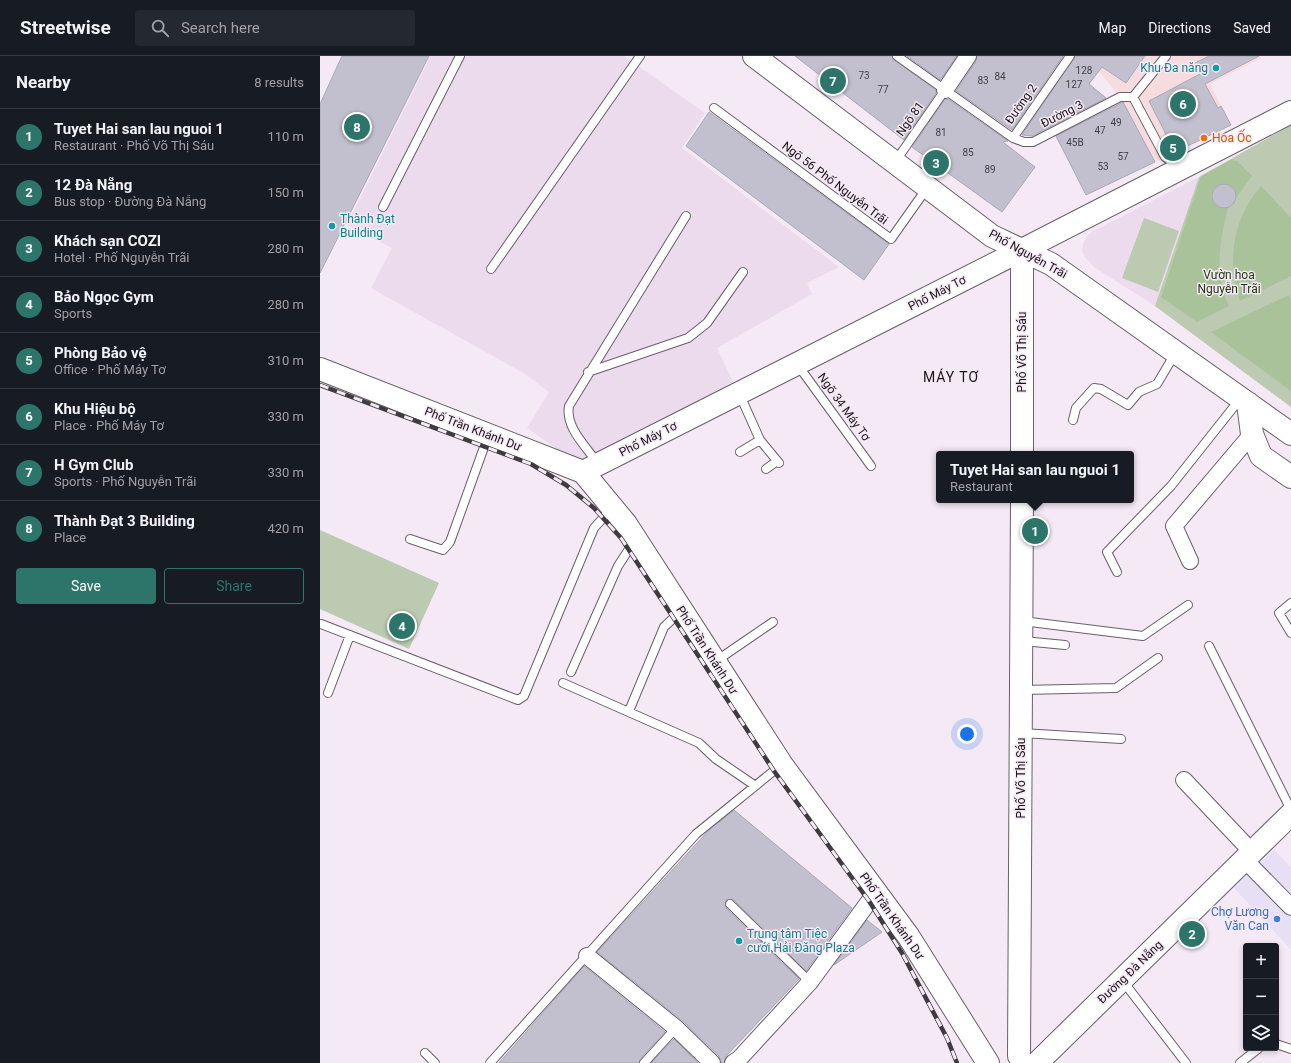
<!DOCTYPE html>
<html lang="en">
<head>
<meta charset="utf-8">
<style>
  :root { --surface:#171b24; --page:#242831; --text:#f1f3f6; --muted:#9ea1a6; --line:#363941; --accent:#2d746b }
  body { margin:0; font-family:Roboto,sans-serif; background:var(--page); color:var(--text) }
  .controls { position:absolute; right:12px; bottom:12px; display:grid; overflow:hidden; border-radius:4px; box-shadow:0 2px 6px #0003 }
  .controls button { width:36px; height:36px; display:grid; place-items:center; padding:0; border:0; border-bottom:1px solid var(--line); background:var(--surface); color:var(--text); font:20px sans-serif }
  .you { position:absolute; left:647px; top:678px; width:14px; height:14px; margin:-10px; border:3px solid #fff; border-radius:50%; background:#1a73e8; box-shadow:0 0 0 6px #1a73e833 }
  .badge { display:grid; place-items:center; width:26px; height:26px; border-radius:50%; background:var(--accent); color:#fff; font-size:13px; font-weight:700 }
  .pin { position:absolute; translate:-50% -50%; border:2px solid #fff; box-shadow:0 1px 4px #0006 }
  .popup { position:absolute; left:616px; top:395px; width:198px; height:52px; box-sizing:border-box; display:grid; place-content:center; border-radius:4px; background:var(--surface); filter:drop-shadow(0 1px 3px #0005); font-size:13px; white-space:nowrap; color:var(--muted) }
  .popup b { font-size:15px; color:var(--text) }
  .popup::after { content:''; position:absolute; left:50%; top:100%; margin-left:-8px; border:8px solid transparent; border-top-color:var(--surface) }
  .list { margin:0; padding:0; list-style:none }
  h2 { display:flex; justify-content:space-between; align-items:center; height:52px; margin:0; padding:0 16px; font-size:17px }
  h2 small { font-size:13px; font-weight:400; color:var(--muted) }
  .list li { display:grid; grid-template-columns:26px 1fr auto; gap:12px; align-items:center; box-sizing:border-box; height:56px; padding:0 16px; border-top:1px solid var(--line) }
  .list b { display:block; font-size:15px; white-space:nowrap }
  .list p { margin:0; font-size:13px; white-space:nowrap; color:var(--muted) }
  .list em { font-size:13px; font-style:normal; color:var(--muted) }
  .actions { display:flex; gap:8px; padding:12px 16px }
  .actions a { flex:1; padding:9px 0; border:1px solid var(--accent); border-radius:4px; text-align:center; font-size:14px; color:var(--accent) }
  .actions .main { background:var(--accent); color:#fff }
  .icon { flex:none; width:22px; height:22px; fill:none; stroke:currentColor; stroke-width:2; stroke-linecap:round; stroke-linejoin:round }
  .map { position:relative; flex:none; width:971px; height:1007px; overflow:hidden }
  header { display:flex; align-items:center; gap:24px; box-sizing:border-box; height:56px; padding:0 20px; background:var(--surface); border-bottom:1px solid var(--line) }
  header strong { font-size:19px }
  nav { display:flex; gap:22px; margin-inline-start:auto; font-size:14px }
  .search { width:280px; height:36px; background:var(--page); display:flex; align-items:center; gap:10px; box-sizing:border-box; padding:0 14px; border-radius:4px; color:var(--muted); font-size:15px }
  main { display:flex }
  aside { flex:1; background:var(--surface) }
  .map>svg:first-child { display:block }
  .commercial { fill:#e6dff5 }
  .built { fill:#ecdbed }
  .education { fill:#f6dcdf }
  .green { fill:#bbcab1 }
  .forest { fill:#a9c299 }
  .building { fill:#c2c0ce; stroke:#aaa8b6 }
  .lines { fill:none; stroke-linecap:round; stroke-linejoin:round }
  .lane-casing { stroke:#69606a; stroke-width:10 }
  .street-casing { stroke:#69606a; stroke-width:18 }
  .secondary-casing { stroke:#69606a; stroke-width:24 }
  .primary-casing { stroke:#69606a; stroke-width:24 }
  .lane { stroke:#fff; stroke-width:8 }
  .street { stroke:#fff; stroke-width:16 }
  .secondary { stroke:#fff; stroke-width:22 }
  .primary { stroke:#fff; stroke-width:22 }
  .rail-casing { stroke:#403b40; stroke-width:4.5 }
  .rail { stroke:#f4e9f4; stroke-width:3; stroke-dasharray:9; stroke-linecap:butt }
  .culture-dot { fill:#0f9aa8; stroke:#f4e9f4; stroke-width:1.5 }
  .food-dot { fill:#e8710a; stroke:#f4e9f4; stroke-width:1.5 }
  .shop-dot { fill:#3f7fe0; stroke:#f4e9f4; stroke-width:1.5 }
  .labels { text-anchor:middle; stroke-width:3; stroke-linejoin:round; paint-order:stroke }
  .number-label { font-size:10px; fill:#434046 }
  .culture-label { font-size:12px; fill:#0d838f; stroke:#f4e9f4; text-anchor:start }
  .street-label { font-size:12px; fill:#191519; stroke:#f4e9f4 }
  .food-label { font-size:12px; fill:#c56008; stroke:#f4e9f4; text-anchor:start }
  .park-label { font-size:12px; fill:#1e360a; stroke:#f4e9f4 }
  .shop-label { font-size:12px; fill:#366cbe; stroke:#f4e9f4; text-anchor:end }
  .quarter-label { font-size:14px; letter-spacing:1px; fill:#191519; stroke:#f4e9f4 }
</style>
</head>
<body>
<header>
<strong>Streetwise</strong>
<div class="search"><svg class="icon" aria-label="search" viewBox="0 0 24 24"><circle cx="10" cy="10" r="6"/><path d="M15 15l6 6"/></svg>Search here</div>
<nav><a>Map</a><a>Directions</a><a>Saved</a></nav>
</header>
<main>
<aside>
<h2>Nearby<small>8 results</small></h2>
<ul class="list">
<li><span class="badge">1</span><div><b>Tuyet Hai san lau nguoi 1</b><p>Restaurant · Phố Võ Thị Sáu</p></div><em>110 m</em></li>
<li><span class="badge">2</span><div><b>12 Đà Nẵng</b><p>Bus stop · Đường Đà Nẵng</p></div><em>150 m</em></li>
<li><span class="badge">3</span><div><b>Khách sạn COZI</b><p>Hotel · Phố Nguyễn Trãi</p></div><em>280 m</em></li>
<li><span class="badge">4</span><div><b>Bảo Ngọc Gym</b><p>Sports</p></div><em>280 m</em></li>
<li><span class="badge">5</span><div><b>Phòng Bảo vệ</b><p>Office · Phố Máy Tơ</p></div><em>310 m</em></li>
<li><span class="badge">6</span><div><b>Khu Hiệu bộ</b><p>Place · Phố Máy Tơ</p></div><em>330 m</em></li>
<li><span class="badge">7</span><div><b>H Gym Club</b><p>Sports · Phố Nguyễn Trãi</p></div><em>330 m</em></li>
<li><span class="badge">8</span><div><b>Thành Đạt 3 Building</b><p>Place</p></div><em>420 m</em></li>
</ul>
<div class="actions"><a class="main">Save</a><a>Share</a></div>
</aside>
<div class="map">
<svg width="971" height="1007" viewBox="0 0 971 1007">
  <rect width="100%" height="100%" fill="#f4e9f4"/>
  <path class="commercial" d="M954,794L971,811V894L914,832Z"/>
  <path class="built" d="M111,0H304L385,57L362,92L519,211L487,227L492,238L397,292L413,326L258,408L207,372L229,336L205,318L51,232L72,192L27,169Z
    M879,121L835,250L774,211L765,201L762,195L763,188L767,180L773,175Z"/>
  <path class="education" d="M789,0H940L941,2L890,28L901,50L851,75L860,94L835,106L800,41L779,15Z"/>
  <path class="green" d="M971,69V351L835,250L879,121Z
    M824,162L859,175L838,236L802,222Z
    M0,474L119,527L89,593L0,553Z"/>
  <path class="forest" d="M911,104L917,105L932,120L916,142L912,131L905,128L894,132L891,140L897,150L908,151C900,185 893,217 909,250L877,266L841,241L881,120Z
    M941,130L971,162V220L920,245C907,204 912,164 941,130Z
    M969,239L971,243V335L891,276Z"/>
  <path class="building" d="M22,0H109L0,217V48Z
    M475,0H572L574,4L616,34V37L584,84Z
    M587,0H637L620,24Z
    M657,0H743L692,74L636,35L656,5Z
    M755,0H825L806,27L782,11L769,28L786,42L712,80L702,79Z
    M889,0H939L885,28L898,52L901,50L911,69L855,96L829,45L880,18L875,7Z
    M625,43H628L688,85L683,86L715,111L682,156L592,91Z
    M803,46L835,106L766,139L736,80Z
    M389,56L569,188L544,224L366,90Z
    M892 140a12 12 0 1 1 24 0a12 12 0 1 1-24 0Z
    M414,754L532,852L486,915L414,844L409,843L406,844V852L479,923L407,999L404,1007H401L399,1000L363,965L277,896L390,773Z
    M547,864L562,876L514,909Z
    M264,910L345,976L320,1003L319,1007H179Z
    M354,983L378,1007H331Z"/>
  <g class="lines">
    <g class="lane-casing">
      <path id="lane" d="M577,0L693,82L750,0
        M846,0L813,41L845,101L851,105L855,115
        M394,52L571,183L607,132
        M693,82L704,86H713L800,41H813
        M839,89C847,93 851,95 851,105
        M575,106L625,34
        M63,151L140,0
        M171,213L320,0
        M477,308L551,410
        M268,316L368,282L387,267L423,216
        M419,337L440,384L459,407
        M753,364L756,352L774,332L781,333L808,349L819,336L837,328L856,296
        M420,396L440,384
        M278,408C267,391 245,372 249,350L366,160
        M446,413L457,405
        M90,483L123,494L130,486L168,380
        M797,516L787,496L851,430L920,343
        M971,547L959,557L971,577
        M702,565L823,580L868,549
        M1,568L198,644L204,640L274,472L292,452
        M703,585L745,589
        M889,590L971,754
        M396,605L453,566
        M251,616L298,510L315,484
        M243,627L379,687L396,703L434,729
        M701,634L796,632L838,602
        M8,637L30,579
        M309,655L344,571L361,555
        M702,677L801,683
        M410,848L490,926
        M802,924L866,1007
        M956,988L971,993
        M105,997L115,1007
        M170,1007L376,778L461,709
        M324,1007L356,972
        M920,1007L939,992"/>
    </g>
    <g class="street-casing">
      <path id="street" d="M625,34L648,0
        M870,505L854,470L932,378
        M864,724L932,796
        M925,804L971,851
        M267,900L356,972L392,1007
        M413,1007L419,1003L490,926L556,836"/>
    </g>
    <g class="secondary-casing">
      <path id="secondary" d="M0,313L263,416L306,468L462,709L589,881L668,1007
        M702,398V194
        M263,416L702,194L971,56
        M699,1000L702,444
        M717,1007L971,758"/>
    </g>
    <g class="primary-casing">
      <path id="primary" d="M434,0L672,180L731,208L971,378
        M928,347L932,378L941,400L971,421"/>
    </g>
    <use href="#lane" class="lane"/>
    <use href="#street" class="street"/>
    <use href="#secondary" class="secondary"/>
    <use href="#primary" class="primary"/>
    <g class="rail-casing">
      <path id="rail" d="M0,329L211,408L246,429L274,452L301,482L454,715L549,845L582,897L627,982L637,1007"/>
    </g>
    <use href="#rail" class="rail"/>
  </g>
  <g class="culture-dot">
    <circle cx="896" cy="12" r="4"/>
    <circle cx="12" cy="170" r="4"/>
    <circle cx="419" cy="885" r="4"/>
  </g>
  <circle class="food-dot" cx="884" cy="82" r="4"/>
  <circle class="shop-dot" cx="957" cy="863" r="4"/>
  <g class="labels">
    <g class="number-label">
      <text x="764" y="18">128</text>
      <text x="544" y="23">73</text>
      <text x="680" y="24">84</text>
      <text x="663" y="28">83</text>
      <text x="754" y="32">127</text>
      <text x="563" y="37">77</text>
      <text x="796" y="70">49</text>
      <text x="780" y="78">47</text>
      <text x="621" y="80">81</text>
      <text x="755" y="90">45B</text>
      <text x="648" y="100">85</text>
      <text x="803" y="104">57</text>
      <text x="783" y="114">53</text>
      <text x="670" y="117">89</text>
    </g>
    <g class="culture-label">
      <text x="888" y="16" text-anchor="end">Khu Đa năng</text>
      <text x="20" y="167">Thành Đạt<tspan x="20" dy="14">Building</tspan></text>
      <text x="427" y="882">Trung tâm Tiệc<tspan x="427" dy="14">cưới Hải Đăng Plaza</tspan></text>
    </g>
    <g class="street-label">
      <text transform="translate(701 48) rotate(-55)" y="4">Đường 2</text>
      <text transform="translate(742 58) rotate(-27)" y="4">Đường 3</text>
      <text transform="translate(590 63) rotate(-55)" y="4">Ngõ 81</text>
      <text transform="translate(515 127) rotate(37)" y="4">Ngõ 56 Phố Nguyễn Trãi</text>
      <text transform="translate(708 198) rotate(29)" y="4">Phố Nguyễn Trãi</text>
      <text transform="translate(617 237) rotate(-27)" y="4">Phố Máy Tơ</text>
      <text transform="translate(702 296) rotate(-90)" y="4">Phố Võ Thị Sáu</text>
      <text transform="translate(524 351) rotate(54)" y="4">Ngõ 34 Máy Tơ</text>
      <text transform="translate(153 373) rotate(21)" y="4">Phố Trần Khánh Dư</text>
      <text transform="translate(328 383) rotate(-27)" y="4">Phố Máy Tơ</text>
      <text transform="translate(387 594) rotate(57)" y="4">Phố Trần Khánh Dư</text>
      <text transform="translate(701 722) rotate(-90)" y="4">Phố Võ Thị Sáu</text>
      <text transform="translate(572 860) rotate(55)" y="4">Phố Trần Khánh Dư</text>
      <text transform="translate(810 916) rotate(-44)" y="4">Đường Đà Nẵng</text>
    </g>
    <g class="food-label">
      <text x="892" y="86">Hoa Ốc</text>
    </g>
    <g class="park-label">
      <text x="909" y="223">Vườn hoa<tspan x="909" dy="14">Nguyễn Trãi</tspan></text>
    </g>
    <g class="shop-label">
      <text x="949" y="860">Chợ Lương<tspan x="949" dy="14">Văn Can</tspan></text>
    </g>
    <g class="quarter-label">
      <text x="631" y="326">MÁY TƠ</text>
    </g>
  </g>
</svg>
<div class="controls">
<button>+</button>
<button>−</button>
<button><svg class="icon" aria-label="layers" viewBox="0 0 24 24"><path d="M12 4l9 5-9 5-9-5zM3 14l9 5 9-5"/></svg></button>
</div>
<div class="you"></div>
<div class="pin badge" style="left:715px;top:475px">1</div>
<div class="popup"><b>Tuyet Hai san lau nguoi 1</b>Restaurant</div>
<div class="pin badge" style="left:872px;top:878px">2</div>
<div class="pin badge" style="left:616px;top:107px">3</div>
<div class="pin badge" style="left:82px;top:570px">4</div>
<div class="pin badge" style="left:853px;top:92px">5</div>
<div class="pin badge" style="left:863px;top:48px">6</div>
<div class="pin badge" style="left:513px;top:25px">7</div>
<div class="pin badge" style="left:37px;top:71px">8</div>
</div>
</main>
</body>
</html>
